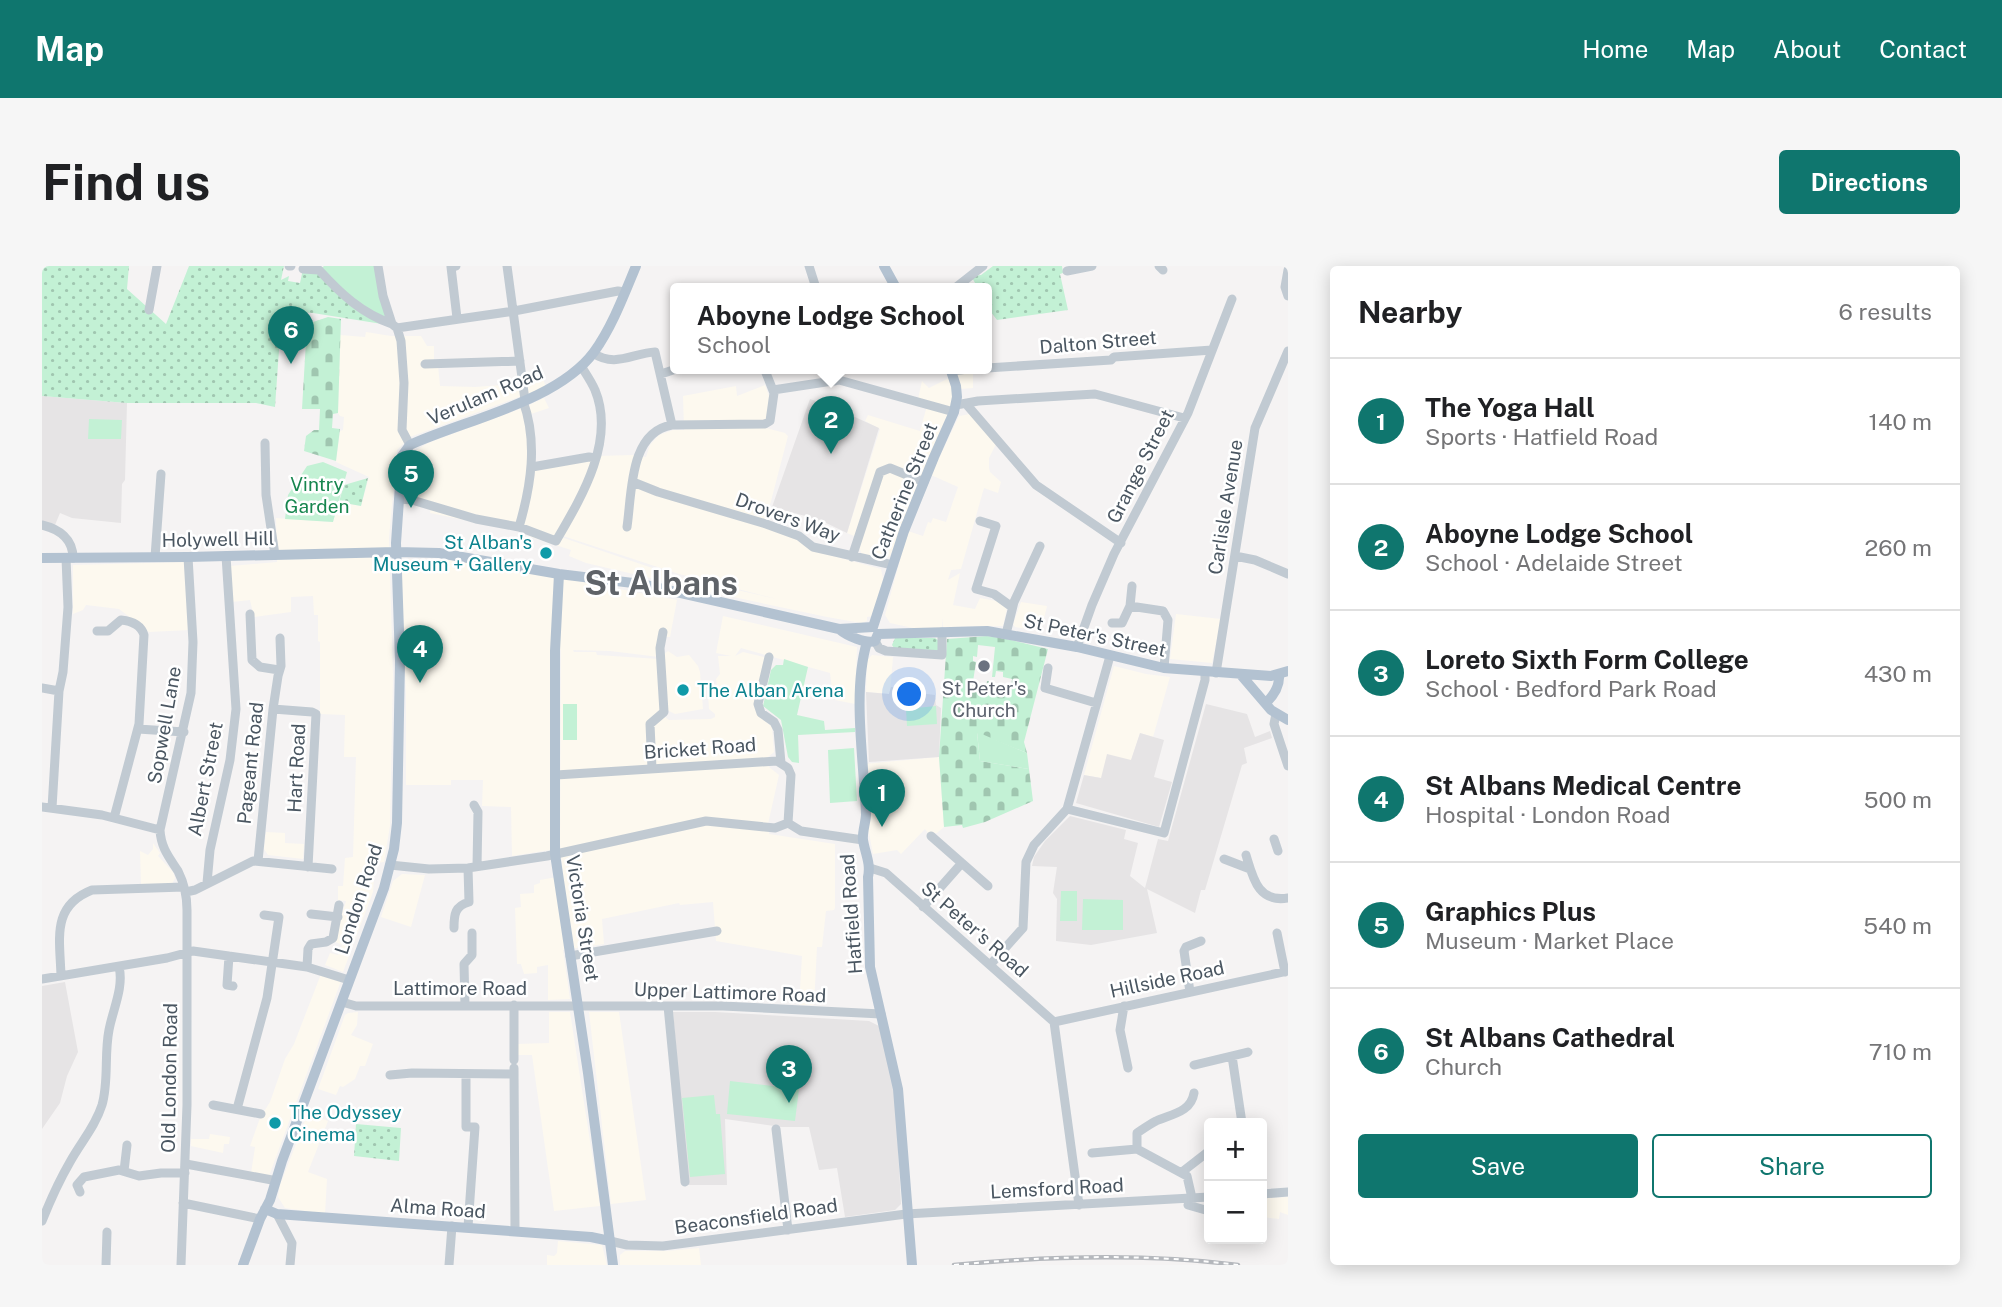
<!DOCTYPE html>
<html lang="en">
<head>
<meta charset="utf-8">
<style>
  :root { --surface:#fff; --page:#f6f6f6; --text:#202124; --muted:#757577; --line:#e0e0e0; --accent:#0f766e }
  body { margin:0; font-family:"Public Sans",sans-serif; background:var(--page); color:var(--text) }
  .controls { position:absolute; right:21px; bottom:21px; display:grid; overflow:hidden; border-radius:7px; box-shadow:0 4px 18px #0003 }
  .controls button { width:63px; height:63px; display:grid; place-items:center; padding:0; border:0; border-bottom:2px solid var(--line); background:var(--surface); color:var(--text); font:35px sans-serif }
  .you { position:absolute; left:868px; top:429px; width:24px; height:24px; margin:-18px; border:5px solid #fff; border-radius:50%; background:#1a73e8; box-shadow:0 0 0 10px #1a73e833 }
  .badge { display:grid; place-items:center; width:46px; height:46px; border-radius:50%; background:var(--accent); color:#fff; font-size:23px; font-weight:700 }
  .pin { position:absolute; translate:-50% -58px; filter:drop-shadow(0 2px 4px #0008) }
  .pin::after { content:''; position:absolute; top:37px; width:24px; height:21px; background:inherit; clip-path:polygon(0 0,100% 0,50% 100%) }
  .popup { position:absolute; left:628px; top:17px; width:322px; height:91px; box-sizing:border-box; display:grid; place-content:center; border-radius:7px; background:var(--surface); filter:drop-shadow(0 2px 5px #0005); font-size:23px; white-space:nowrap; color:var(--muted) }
  .popup b { font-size:26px; color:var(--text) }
  .popup::after { content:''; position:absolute; left:50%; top:100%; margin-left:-14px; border:14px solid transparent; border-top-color:var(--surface) }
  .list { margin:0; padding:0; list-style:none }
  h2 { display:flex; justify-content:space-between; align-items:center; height:91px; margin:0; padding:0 28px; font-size:30px }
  h2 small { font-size:23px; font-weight:400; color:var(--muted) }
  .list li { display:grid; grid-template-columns:46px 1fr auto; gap:21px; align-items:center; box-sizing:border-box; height:126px; padding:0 28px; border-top:2px solid var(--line) }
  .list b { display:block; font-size:26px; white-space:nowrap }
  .list p { margin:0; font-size:23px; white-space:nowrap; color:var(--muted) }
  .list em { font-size:23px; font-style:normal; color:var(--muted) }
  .actions { display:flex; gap:14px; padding:21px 28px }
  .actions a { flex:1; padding:16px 0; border:2px solid var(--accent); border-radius:7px; text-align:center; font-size:24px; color:var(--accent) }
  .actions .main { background:var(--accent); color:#fff }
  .map { position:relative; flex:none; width:1246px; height:999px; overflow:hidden; border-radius:7px }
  header { display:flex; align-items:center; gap:42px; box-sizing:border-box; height:98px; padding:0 35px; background:var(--accent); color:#fff }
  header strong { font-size:33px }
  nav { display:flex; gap:38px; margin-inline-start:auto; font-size:24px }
  .intro { display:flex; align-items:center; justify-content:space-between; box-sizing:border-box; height:168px; padding:0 42px }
  h1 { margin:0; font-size:49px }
  .button { padding:18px 32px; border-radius:7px; background:var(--accent); color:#fff; font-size:24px; font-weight:700 }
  main { display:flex; gap:42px; padding:0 42px }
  aside { flex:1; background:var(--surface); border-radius:7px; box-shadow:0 4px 18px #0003 }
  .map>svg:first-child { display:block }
  .commercial { fill:#fdf9ef; fill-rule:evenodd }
  .education { fill:#e6e4e5 }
  .grass { fill:url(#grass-dots) }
  .cemetery { fill:url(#cemetery-stones); fill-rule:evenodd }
  .garden { fill:#c3f1d5 }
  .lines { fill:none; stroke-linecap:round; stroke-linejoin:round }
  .minor { stroke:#c1cad2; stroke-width:9 }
  .major { stroke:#b3c2d1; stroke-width:10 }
  .rail-casing { stroke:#b5b8bd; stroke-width:4.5 }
  .rail { stroke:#fff; stroke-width:2; stroke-dasharray:5; stroke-linecap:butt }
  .culture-dot { fill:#0f9aa8; stroke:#fff; stroke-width:2.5 }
  .worship-dot { fill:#6b7280; stroke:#fff; stroke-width:2.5 }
  .labels { text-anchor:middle; stroke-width:5; stroke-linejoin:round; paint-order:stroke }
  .street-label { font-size:19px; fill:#4a5661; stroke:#fff }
  .park-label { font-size:19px; fill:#17864f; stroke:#fff }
  .culture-label { font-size:19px; fill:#0d838f; stroke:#fff; text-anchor:start }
  .worship-label { font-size:19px; fill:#5b616d; stroke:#fff }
  .town-label { font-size:33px; font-weight:bold; fill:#5f6368; stroke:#fff }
</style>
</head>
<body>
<header>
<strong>Map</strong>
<nav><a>Home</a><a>Map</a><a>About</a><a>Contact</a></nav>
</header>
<div class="intro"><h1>Find us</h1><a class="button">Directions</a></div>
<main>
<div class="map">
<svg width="1246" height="999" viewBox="0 0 1246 999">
  <defs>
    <pattern id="grass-dots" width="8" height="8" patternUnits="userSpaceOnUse" patternTransform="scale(1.75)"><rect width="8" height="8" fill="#c3f1d5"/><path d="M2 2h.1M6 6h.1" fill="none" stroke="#a0c6b0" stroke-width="1.8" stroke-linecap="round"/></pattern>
    <pattern id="cemetery-stones" width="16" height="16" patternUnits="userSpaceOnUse" patternTransform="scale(1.75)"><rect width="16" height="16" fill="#c3f1d5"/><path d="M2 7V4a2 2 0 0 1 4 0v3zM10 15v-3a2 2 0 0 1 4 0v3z" fill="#a0c6b0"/></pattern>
  </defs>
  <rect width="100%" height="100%" fill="#f5f3f3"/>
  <path class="commercial" d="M324,66L349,70H379L385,80H392V98L396,99L398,120L433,121L460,119L462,122L489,119L490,116L501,113L504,121L368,171L355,184L347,272L351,410L348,560L342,596L333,597L331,626L301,706L283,699L288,687L296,689L300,679L292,675L304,635L296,634V620H301L303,592L311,591L314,491H302L303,449L278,448V376L276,375V349H272L271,330L249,331V346L212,351L208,334L190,336L188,300L235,296L234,252L291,256L297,236L319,240L327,211L294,196L298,165L301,164L302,151L298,150L296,147L298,69L323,71Z
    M931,106V122L918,123L915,107Z
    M907,112L912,132L896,177L848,290L842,293L820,289L817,281L819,273L805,267L838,163L823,155L826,149L878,165L886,136L876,133L880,115L887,122Z
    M723,119L727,130L724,162L743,167L746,170L723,258L758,272L769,284L839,303L841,313L831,350L825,351V355L819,357L785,351L677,328L544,297L527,290L529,284L489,271L482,266L388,247L390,237L362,228L361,218L365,219L375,226L377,221V214L364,211L365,194L370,187L386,177L480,142L490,199L554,190L591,189L604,191L608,179L617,169L631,164H642L641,130L694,120L695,130ZM521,270L637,308L735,333L637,311L519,271Z
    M502,132L507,142L489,148L487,139Z
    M928,148L954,178L947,192V202L948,206L959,216L956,227L942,222L919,303L909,304L906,314L918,307L911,339L933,343L938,332L960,336L965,342L961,360L901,361L900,351V364L871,362L848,357L843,349L866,265L881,270L886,256L889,257L891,252L904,256L916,221L889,209L917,150Z
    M359,293L409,294L462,301L635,334L628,371H623L621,389L626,385L635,391L647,389L656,400L658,406L661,443L633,448L623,443L617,391L568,385L531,384L532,386H554L555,389L617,393L619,448L627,454L669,453L673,451V448L667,443L666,428L675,419L674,413L678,408L676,390H689L674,387L681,350L815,381L813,438L793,434L795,423H790L788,407L699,382L693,390L701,386L726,392L717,450L730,461L732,486L726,491L727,501L737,509L726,558L727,568L793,578V642L792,644L784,645L780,681H775L772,739H757L760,690L674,675L671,636L638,639L637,637L560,653L562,678L521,684L528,733L506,734V699L495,701V707L482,708L479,698H475L473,642L479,641L478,628L492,627V619L498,617V614L521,610L518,577L519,384L509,383L508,584L470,590L469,541L440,540L441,514H409V519H364V429Z
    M142,296L148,364L107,366L77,343L44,339L41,344L31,348V299Z
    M979,336L1005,340L999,365L973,361L971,358Z
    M1134,348L1179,353L1170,397L1128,393Z
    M830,389L851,391L848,428L824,426L825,394Z
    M1072,400L1104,408L1128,411L1111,471L1098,467L1089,494L1059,512L1042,509Z
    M897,491L902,561L895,567H886L883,563L859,588L855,584L831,588L826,562L822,498Z
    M224,566L243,567V577L262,578L261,593L226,589L222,583Z
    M111,577L118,587L116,590L131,606L133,612L130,618L99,619L98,585L106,589L111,583Z
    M360,608L383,609L369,661L339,651L351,615Z
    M279,708L299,715L227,910L209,907L213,881L208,880L218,852L228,836L243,793L252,778Z
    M316,746L315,759L309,769L331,778L323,800H318L313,813L301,821L298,820L294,829L276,823L303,749L306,747Z
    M507,746H528L558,940L512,945L490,789H475V778L507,777Z
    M547,746H577L604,934L569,938Z
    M266,847L286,855L266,906L285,913L283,948L243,942L236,931L238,919Z
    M168,868L188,871L187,878H182L181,887L149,880V873H167Z
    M1246,931V949L1238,946L1237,953L1220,951V932Z
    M516,975L560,979L565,999H505V989L512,990L515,987Z
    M657,982L659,999H578V989L583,985H625Z"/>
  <path class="education" d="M0,130L85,137L83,214L80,218L79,257L30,252L18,247L13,259L0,256Z
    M768,133L791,141L837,162L805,267L778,254L730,241Z
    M849,421L869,422V426L893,429L894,439L899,442L897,491L827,496L824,426L847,428Z
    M1164,438L1205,448L1213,471L1228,465L1230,472L1202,482L1205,497L1200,499L1163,624H1159L1153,647L1105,623L1115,667L1049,679L1014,675L1015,633L1011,627L1015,601L990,600L992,591L1003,575L1028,550L1084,564L1082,573L1096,577L1088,610L1103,622L1116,573L1126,575Z
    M1098,467L1122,474L1112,511L1130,516L1117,561L1034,537L1042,509L1059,512L1065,488L1089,494Z
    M23,716L36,786L25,810L18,837L0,863V720Z
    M631,746H673L827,755L837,760L853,825L859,938L853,944L803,951L795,902L777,904L767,861H739L683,853L685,919H646Z"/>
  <path class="grass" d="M0,0H87L85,23L124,58L147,0H242L239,14L247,10L246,15L258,17L261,3L276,5L340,58L271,47L235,45L233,54L239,56L233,141L214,137H85L0,130Z
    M951,0H1020L1021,7L1018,8L1026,44L955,54L945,41V22H936L929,10L939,9Z
    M326,212L319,240L297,236L302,219Z
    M853,372H893L896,374V384L893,387L852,382L850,379Z
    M314,858L359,862L357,895L312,890Z"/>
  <path class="cemetery" d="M286,51L299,53L296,147L291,148L290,162L298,163L294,195L262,185L264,170L272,164H277L278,143H260L265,58Z
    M945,370L965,373L1006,383L982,476L985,487L935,467L938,495L987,503L991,535L943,556L921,562L920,559L902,561L897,491L905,373ZM936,379L953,381L950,411H953L954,405L961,406V411L970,413L969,422L959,421L958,427L952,426L953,416L945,415L944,425L930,422L934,396L931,395V390L935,391Z"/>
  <path class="garden" d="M282,0H336L349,58L327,49L277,4Z
    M47,153L80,154L79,173H46Z
    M281,196L305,206L291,256L243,253L246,229L265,200Z
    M742,393L766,401L755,449L782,455L783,464L813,462V466L756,469L757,497L750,496L746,491L739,454L721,440L729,404L734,399H741Z
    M521,438H535V474H521Z
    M894,440L895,458L865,460L864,443Z
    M935,466L985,487L987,503L938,495Z
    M812,482L815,535L788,537L786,484Z
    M1019,625H1035V655H1018Z
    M1041,633L1081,634V664H1040Z
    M688,815L757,823L753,855L685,848Z
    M672,829L674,848H678L683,908L648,911L640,832Z"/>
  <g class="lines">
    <path class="minor" d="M247,0H249
      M336,0L341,30L350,58L355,62L359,75L362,117L360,164L368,179
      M414,0L409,1L415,52
      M465,0L483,134
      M767,0L774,22
      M1117,0L1121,4
      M261,3L277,4
      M277,4C299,28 319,47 350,58
      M1246,4L1243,21L1246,30
      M1025,5L1050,0
      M913,22L941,0
      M107,44L115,0
      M355,62L472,45L576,25L583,26
      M551,87C573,102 591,87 613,86L630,159
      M383,98L478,95
      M792,102L793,115
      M945,102L1069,94L1072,91L1170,84
      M909,105L935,102
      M619,108L637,102
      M731,124L797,114L912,146
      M914,139L936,135L1053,128L1142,152
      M925,139L994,219L1079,277
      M223,177L224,229L233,289
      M490,201L547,191L554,192
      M591,216L616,226L724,258L757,270L771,281L851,299
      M357,233L370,234L434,253L477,261L514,275C539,232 574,175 553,124C549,115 544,108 539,100
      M938,255L954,260L934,323L952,328L970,341
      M0,259C17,263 31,273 31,292
      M477,261C489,220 496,176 481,135
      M585,261C590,228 587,166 630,159L723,158L728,155L732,127L722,102
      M1193,290L1213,294L1246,308
      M113,291L119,208
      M810,291L838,206L848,202L882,216
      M1088,340L1121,345L1126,354L1122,402
      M208,348L210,394L218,401L237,404
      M1070,357H1080L1088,340L1090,320
      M55,365H66L79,354C89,355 99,359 102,369L97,458L72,552
      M964,368L972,336L998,280
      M833,375L837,382L844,385L900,389V366
      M1035,381L1050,339L1072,288L1146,147L1190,33
      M727,391L716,438L719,447L732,456L736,464L739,497
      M1006,402L1003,422L1054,437
      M1174,407L1213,162L1246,85
      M0,422L17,425
      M231,443L270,446L274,448L266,601
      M1234,448L1232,458L1246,500
      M96,463L142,466
      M610,503L608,458L622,446L618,382L621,366
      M514,509L735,495L746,502L749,509L746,557
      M432,539L436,546L435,600
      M0,541L60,549L118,564
      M10,542L17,425L21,406L26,341L24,292
      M1025,543L1122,567L1163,414V407
      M746,557L759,565L821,574
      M889,570L946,620
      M1232,573L1236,585
      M1204,589C1211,612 1216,637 1246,632
      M1182,593L1208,603
      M216,595L231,443L236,410L239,400L238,372
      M348,599L387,603L426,602L505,590L664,555L733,562L746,557
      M828,602L844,607L1012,756
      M165,617L168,584L188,494L194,443L184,290
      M144,626L153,624L211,595L290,603
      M881,641L919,598
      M269,648L296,651
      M412,662C412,648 413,640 427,636L426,602
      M1235,667L1243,706
      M187,690L185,719L191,720
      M528,690L675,665
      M948,699L981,662L984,596L992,579L1025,543L1068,390
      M265,701L266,683L269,678L284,676L291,672L297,639
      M19,710C18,673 9,640 50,624L142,621
      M0,713L125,692L151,685L265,701L307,714
      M1148,726L1142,685L1144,681L1159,675
      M300,736L314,740H681L839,748
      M423,740L422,698L430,689V667
      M626,740L643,916
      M1082,740L1078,764L1086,802
      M1012,756L1246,705
      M1012,756L1037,939
      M1190,790L1200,857
      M472,794V739
      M1152,799L1206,786
      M472,802L473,965
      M424,808V861H433L426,961
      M348,809L370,807L472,808
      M171,839L219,848
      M195,843L225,732L237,651L222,649
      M734,863L746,964
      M1095,883V867C1101,863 1108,858 1114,855C1130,848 1149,846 1152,827
      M1050,887L1095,883L1145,910L1150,932
      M144,898L230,914
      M82,905L85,879
      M1140,906L1167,885
      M38,926L35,919L42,911L77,904L97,910L119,907H143
      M1220,928L1246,926
      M141,937L218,953
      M1146,939L1167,945
      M235,948L250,977L248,999
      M0,955C8,935 17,915 28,896C39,876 53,861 60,839C67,815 62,789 67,764C71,743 82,721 77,701
      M568,975L585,979L621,980L864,948L1167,931
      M64,999L65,966
      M139,999L145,839V644C145,630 142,617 136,605C127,591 119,582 118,564L149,427L151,376L146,291
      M407,999L410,960"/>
    <path class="major" d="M842,0L854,22
      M0,292L146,291L354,286L397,287L517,308L599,318L797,363C805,370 824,378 833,375L836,368
      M517,308L513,385V588L546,807L571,999
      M831,361L862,265L892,191L912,146L915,131L914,120L908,102
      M797,363L831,361
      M836,368L945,365L1035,381L1122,402L1229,410L1246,405
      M825,376C810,426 822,495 824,548C824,556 820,566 821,574C823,587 829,597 826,611L828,701L856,823L870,999
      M1199,409L1229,444L1246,454
      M1224,437C1232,429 1238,420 1237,409
      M223,943L235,948L549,971L568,975
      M201,999L218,953L228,934L240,895L342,622L352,583L355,557L358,395L354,277L360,190L368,179C422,154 515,136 552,86C570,61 582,29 594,0"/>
    <g class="rail-casing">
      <path id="rail" d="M912,999C1007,990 1102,987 1196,999"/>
    </g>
    <use href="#rail" class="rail"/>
  </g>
  <g class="culture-dot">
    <circle cx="504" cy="287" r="7"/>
    <circle cx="641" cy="424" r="7"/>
    <circle cx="233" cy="857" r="7"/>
  </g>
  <circle class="worship-dot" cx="942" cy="400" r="7"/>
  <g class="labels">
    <g class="street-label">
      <text transform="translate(1056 76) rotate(-5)" y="7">Dalton Street</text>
      <text transform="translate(443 129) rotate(-23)" y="7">Verulam Road</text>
      <text transform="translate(1098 200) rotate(-63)" y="7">Grange Street</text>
      <text transform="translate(862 225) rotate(-68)" y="7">Catherine Street</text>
      <text transform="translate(1183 241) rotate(-81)" y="7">Carlisle Avenue</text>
      <text transform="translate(746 251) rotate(20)" y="7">Drovers Way</text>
      <text transform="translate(176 273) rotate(-1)" y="7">Holywell Hill</text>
      <text transform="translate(1053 369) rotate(12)" y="7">St Peter's Street</text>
      <text transform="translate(122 459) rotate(-80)" y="7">Sopwell Lane</text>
      <text transform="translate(658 482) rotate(-4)" y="7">Bricket Road</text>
      <text transform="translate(208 497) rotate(-84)" y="7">Pageant Road</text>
      <text transform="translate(254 502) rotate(-87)" y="7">Hart Road</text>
      <text transform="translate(163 513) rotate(-79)" y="7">Albert Street</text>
      <text transform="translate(316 633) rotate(-72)" y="7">London Road</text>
      <text transform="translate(809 648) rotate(-94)" y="7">Hatfield Road</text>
      <text transform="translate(541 652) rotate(81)" y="7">Victoria Street</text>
      <text transform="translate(933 663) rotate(41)" y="7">St Peter's Road</text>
      <text transform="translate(1125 713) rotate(-12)" y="7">Hillside Road</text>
      <text x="418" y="729">Lattimore Road</text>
      <text transform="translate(688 726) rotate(2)" y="7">Upper Lattimore Road</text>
      <text transform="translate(127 812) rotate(-89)" y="7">Old London Road</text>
      <text transform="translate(1015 922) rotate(-3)" y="7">Lemsford Road</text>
      <text transform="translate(396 942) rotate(4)" y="7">Alma Road</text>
      <text transform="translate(714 950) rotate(-8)" y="7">Beaconsfield Road</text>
    </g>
    <g class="park-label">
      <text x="275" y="225">Vintry<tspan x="275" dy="22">Garden</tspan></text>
    </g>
    <g class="culture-label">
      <text x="490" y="283" text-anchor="end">St Alban's<tspan x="490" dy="22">Museum + Gallery</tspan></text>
      <text x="655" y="431">The Alban Arena</text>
      <text x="247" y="853">The Odyssey<tspan x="247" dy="22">Cinema</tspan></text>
    </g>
    <g class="worship-label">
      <text x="942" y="429">St Peter's<tspan x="942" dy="22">Church</tspan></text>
    </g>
    <g class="town-label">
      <text x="619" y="329">St Albans</text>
    </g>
  </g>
</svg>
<div class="controls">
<button>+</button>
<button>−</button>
</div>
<div class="you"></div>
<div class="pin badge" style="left:840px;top:561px">1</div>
<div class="pin badge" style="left:789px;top:188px">2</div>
<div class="popup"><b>Aboyne Lodge School</b>School</div>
<div class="pin badge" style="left:747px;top:837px">3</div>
<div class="pin badge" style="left:378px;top:417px">4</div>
<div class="pin badge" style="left:369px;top:242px">5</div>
<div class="pin badge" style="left:249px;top:98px">6</div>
</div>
<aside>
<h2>Nearby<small>6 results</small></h2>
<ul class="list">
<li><span class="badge">1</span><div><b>The Yoga Hall</b><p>Sports · Hatfield Road</p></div><em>140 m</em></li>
<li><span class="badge">2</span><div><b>Aboyne Lodge School</b><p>School · Adelaide Street</p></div><em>260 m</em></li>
<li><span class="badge">3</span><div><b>Loreto Sixth Form College</b><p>School · Bedford Park Road</p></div><em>430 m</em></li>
<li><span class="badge">4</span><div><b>St Albans Medical Centre</b><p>Hospital · London Road</p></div><em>500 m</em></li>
<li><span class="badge">5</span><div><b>Graphics Plus</b><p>Museum · Market Place</p></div><em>540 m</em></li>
<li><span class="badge">6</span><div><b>St Albans Cathedral</b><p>Church</p></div><em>710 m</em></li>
</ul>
<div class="actions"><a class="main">Save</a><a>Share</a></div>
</aside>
</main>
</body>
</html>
